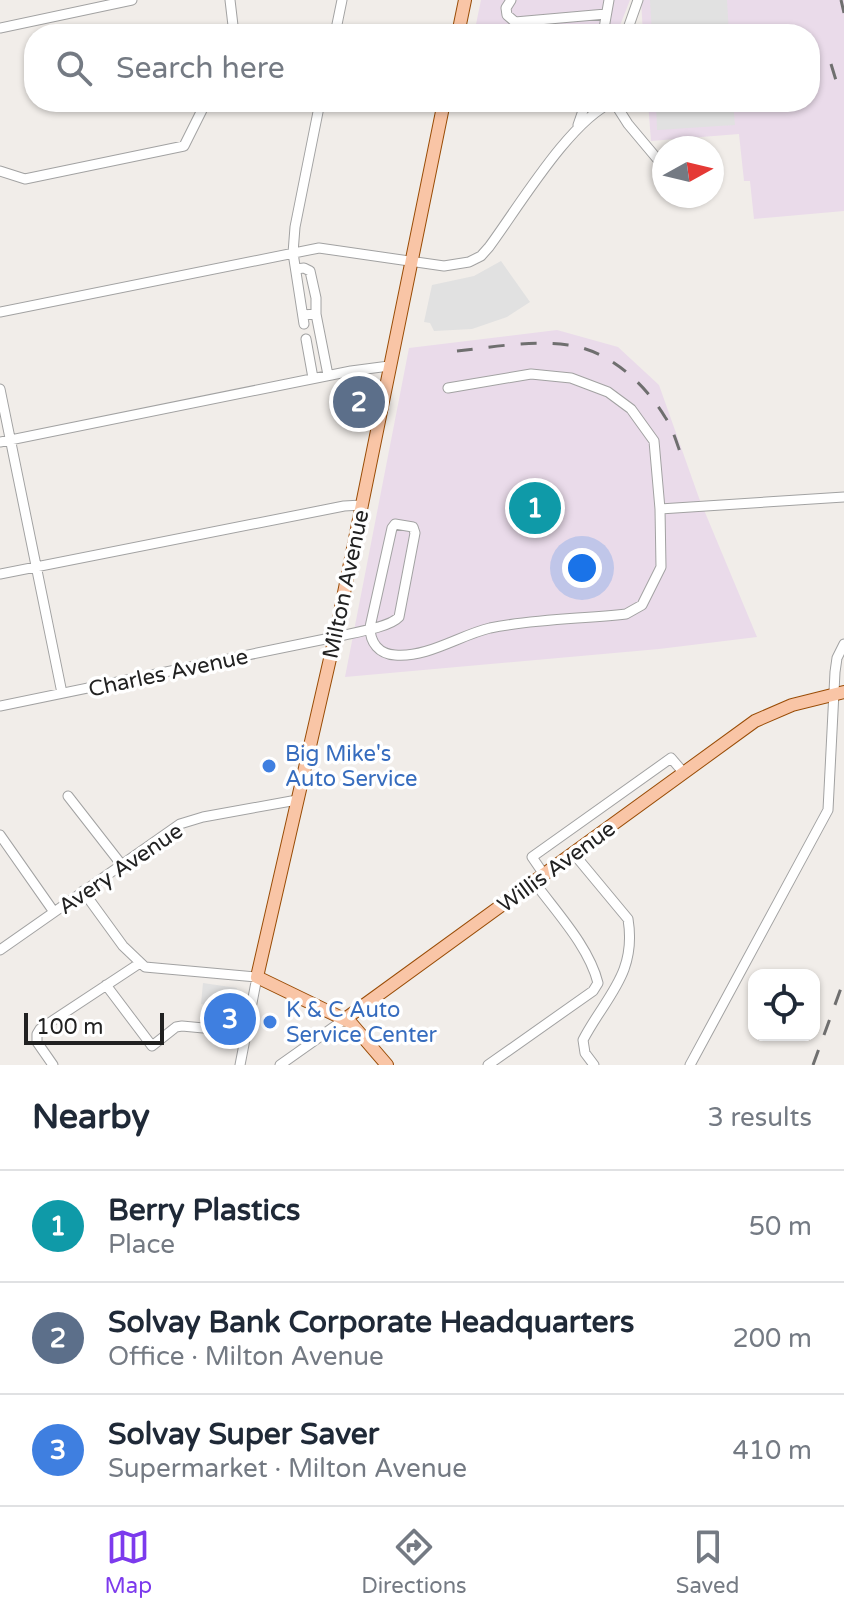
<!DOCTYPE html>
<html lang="en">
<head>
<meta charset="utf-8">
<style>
  :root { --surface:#fff; --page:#f2f2f3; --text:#1f2937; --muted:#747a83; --line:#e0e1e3; --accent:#7c3aed }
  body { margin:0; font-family:"Varela Round",sans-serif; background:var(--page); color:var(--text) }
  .controls { position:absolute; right:24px; bottom:24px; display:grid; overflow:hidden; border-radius:16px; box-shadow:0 2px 6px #0004 }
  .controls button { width:72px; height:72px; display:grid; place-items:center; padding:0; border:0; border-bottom:2px solid var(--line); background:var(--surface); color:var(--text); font:40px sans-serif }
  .compass { position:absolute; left:652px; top:136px; width:72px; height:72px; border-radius:50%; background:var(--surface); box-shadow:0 2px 6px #0004; rotate:82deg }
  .scale { position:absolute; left:24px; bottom:20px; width:140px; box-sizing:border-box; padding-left:8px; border:4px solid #212121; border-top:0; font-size:22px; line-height:28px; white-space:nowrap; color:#212121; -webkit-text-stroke:6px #fff; paint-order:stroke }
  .you { position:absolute; left:582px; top:568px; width:28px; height:28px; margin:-20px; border:6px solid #fff; border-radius:50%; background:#1a73e8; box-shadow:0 0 0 12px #1a73e833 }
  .badge { display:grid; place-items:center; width:52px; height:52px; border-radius:50%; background:var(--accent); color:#fff; font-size:26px; font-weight:700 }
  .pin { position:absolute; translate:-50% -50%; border:4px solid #fff; box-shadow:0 2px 8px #0006 }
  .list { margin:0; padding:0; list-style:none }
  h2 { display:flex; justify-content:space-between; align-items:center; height:104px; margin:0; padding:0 32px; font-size:34px }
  h2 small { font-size:26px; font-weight:400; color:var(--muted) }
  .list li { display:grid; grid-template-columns:52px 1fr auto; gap:24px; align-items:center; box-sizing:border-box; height:112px; padding:0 32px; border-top:2px solid var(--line) }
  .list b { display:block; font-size:30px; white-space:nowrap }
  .list p { margin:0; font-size:26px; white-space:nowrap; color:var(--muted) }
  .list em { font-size:26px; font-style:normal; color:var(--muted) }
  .icon { flex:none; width:44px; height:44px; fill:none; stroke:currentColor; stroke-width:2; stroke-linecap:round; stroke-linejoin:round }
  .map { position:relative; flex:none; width:844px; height:1065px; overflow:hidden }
  .search { position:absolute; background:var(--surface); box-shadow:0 2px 6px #0004; left:24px; right:24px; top:24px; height:88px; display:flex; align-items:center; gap:20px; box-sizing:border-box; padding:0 28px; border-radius:32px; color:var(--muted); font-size:30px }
  .sheet { height:440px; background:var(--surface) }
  nav { display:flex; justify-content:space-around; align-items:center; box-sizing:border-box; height:112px; border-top:2px solid var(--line); background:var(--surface); font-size:22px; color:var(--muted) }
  nav a { display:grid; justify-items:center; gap:4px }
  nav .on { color:var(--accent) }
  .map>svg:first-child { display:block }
  .industrial { fill:#eadbea }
  .parking { fill:#e1e1e1 }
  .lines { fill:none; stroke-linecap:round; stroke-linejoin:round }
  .minor-casing { stroke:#a2a2a2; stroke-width:11 }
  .major-casing { stroke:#994c06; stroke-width:14 }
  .minor { stroke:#fff; stroke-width:9 }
  .major { stroke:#f9c5a6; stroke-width:12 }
  .rail { stroke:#6f6f6f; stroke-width:3; stroke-dasharray:16 16; stroke-linecap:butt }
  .shop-dot { fill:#3f7fe0; stroke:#fff; stroke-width:3 }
  .labels { text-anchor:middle; stroke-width:7; stroke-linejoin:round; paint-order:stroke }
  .street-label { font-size:22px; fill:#212121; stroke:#fff }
  .shop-label { font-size:22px; fill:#366cbe; stroke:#fff; text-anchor:start }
</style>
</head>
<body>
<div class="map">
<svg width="844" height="1065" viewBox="0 0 844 1065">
  <rect width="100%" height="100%" fill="#f1ede9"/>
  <path class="industrial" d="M481,0H630L617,33L474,34Z
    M641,0H844V211L754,219L750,181H744L739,134L651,141L648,102H810V34H643Z
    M557,330L618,347L659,385L699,498L757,637L659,649L345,677L409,348Z"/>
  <path class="parking" d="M650,0H727L729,34H652Z
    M656,102H733L735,125L657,130Z
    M501,261L530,302L507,317L472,329L434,331L430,323L424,322L432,285L474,276Z
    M203,983L237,988L232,1008L201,1004Z"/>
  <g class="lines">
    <g class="minor-casing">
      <path id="minor" d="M230,0L234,34
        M511,0L506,8L507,15L515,22L606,14
        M0,28L132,0
        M335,34L342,0
        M603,34L609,0
        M626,34L638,0
        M614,102L628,124L664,167
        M578,125L586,102
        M0,171L25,179L184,146L206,102
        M680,196V197
        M296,269L304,268L310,271L316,298V314
        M0,312L319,248L444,266L469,262L481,256L489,247C518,208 570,120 613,102
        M303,315L316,314L328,375
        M304,324L293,253L295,227L320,102
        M306,339L313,378
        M0,389L62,693
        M0,442L351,371L389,366
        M660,509L844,497
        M0,574L344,506L362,505
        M0,706L335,637C351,633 389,628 399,617L415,533L413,527L395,524L392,528L370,627C370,643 379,654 395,655C427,658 460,635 490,628C534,619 581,619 626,614L642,605L661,567L660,509L654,441L631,409L608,392L571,378L531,374L448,388
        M68,796L121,864
        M0,835L54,912
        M574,854L628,919C637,974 606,996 583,1040L585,1053L594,1065
        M545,876L532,857L671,758L683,772
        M83,891L123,946L145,967L257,977L240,1065
        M0,950L180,824L203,817L297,800
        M106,985L152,1046L176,1027L182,1026L246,1032
        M53,1065L37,1042V1034L40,1029L140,963
        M280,1065L345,1019
        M488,1065L593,991L598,983C589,947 557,913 535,883
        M690,1065L828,810L835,672L837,658L844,644"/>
    </g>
    <g class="major-casing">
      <path id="major" d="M458,34L465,0
        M345,1019L755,721L792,705L844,692
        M387,1065L350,1022L257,977L335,637L444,102"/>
    </g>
    <use href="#minor" class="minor"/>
    <use href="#major" class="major"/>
    <path class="rail" d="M841,0L844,13
      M831,64L838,87
      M457,351C493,347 532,340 568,345C609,350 645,384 665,417C674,430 678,448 684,463
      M813,1065L844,980"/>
  </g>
  <g class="shop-dot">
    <circle cx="269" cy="766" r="8"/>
    <circle cx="270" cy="1022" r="8"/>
  </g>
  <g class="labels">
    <g class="street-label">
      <text transform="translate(345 584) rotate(-78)" y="8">Milton Avenue</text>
      <text transform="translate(168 672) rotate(-12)" y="8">Charles Avenue</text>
      <text transform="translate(556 866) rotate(-36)" y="8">Willis Avenue</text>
      <text transform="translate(120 868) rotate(-34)" y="8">Avery Avenue</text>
    </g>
    <g class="shop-label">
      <text x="285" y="761">Big Mike's<tspan x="285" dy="25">Auto Service</tspan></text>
      <text x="286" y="1017">K &amp; C Auto<tspan x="286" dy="25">Service Center</tspan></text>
    </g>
  </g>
</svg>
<div class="controls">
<button><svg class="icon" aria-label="locate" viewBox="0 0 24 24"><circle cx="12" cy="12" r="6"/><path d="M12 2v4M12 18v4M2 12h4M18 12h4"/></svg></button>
</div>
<svg class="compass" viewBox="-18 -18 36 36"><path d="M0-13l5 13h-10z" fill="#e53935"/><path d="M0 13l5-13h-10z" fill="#747a83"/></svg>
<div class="scale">100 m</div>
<div class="you"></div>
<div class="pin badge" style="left:535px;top:508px;background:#0f9aa8">1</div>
<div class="pin badge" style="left:359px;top:402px;background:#5c6f8a">2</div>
<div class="pin badge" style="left:230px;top:1019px;background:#3f7fe0">3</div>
<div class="search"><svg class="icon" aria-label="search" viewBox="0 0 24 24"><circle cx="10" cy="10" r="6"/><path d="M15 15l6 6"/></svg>Search here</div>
</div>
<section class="sheet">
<h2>Nearby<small>3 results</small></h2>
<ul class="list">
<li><span class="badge" style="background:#0f9aa8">1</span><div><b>Berry Plastics</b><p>Place</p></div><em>50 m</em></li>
<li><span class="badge" style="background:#5c6f8a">2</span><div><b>Solvay Bank Corporate Headquarters</b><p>Office · Milton Avenue</p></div><em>200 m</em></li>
<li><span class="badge" style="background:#3f7fe0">3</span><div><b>Solvay Super Saver</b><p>Supermarket · Milton Avenue</p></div><em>410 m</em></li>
</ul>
</section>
<nav>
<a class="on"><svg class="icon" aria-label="map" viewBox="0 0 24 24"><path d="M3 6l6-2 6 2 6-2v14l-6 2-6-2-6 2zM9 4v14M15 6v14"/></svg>Map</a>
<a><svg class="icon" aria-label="directions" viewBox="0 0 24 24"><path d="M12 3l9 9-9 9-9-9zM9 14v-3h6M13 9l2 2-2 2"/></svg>Directions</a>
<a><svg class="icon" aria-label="saved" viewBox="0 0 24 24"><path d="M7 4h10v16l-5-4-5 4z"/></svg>Saved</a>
</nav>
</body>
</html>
